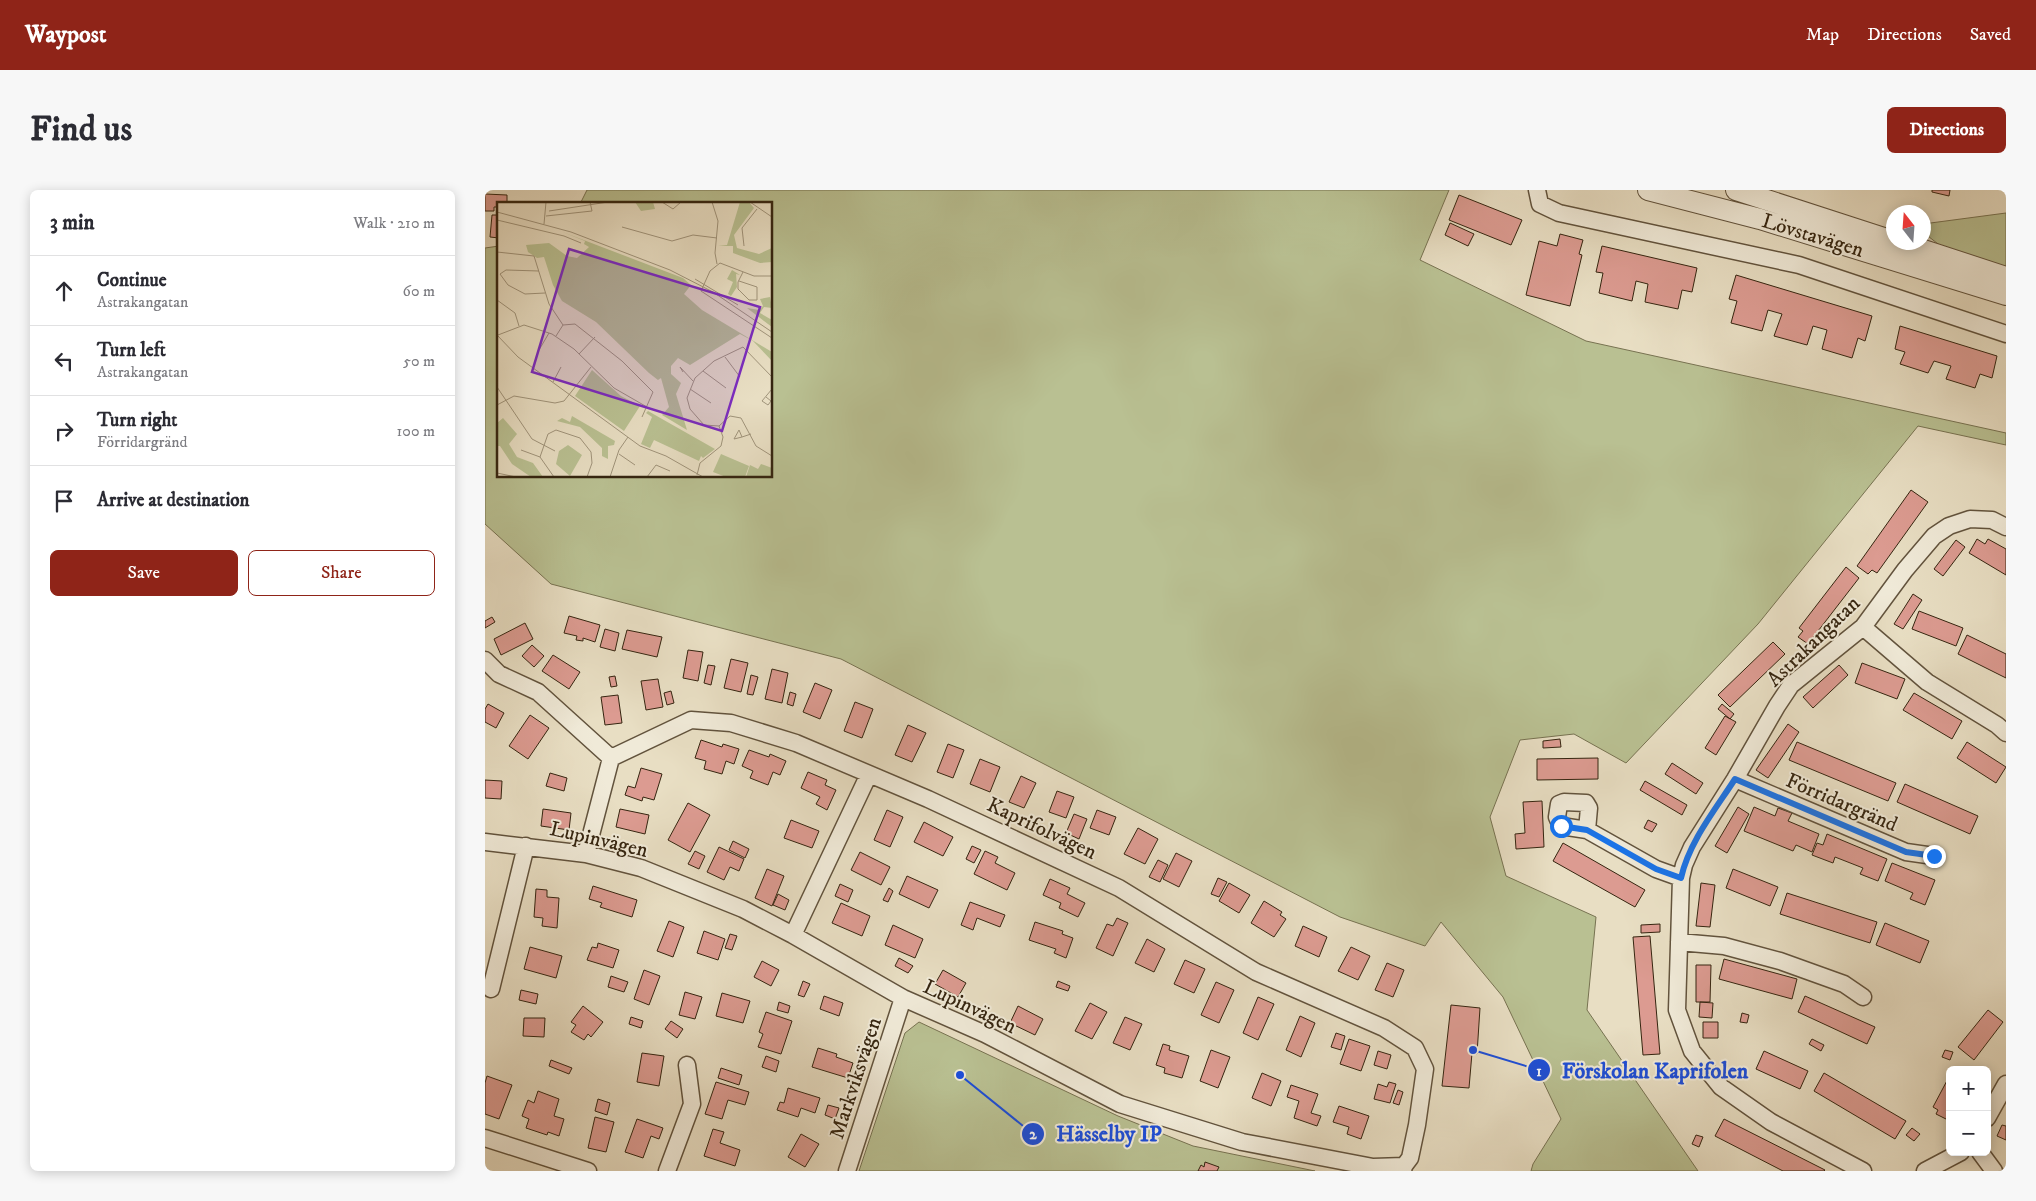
<!DOCTYPE html>
<html lang="en">
<head>
<meta charset="utf-8">
<style>
  :root { --surface:#fff; --page:#f7f7f7; --text:#2b2b33; --muted:#7c7c81; --line:#e1e1e2; --accent:#8f2418 }
  body { margin:0; font-family:"IM FELL DW Pica",serif; background:var(--page); color:var(--text) }
  .controls { position:absolute; right:15px; bottom:15px; display:grid; overflow:hidden; border-radius:8px; box-shadow:0 2px 12px #0003 }
  .controls button { width:45px; height:45px; display:grid; place-items:center; padding:0; border:0; border-bottom:1px solid var(--line); background:var(--surface); color:var(--text); font:25px sans-serif }
  .compass { position:absolute; left:1401px; top:15px; width:45px; height:45px; border-radius:50%; background:var(--surface); box-shadow:0 2px 12px #0003; rotate:343deg }
  .stop { position:absolute; width:15px; height:15px; margin:-11px; border:4px solid #1a73e8; border-radius:50%; background:#fff }
  .stop.end { background:#1a73e8; border-color:#fff; box-shadow:0 1px 5px #0008 }
  .list { margin:0; padding:0; list-style:none }
  h2 { display:flex; justify-content:space-between; align-items:center; height:65px; margin:0; padding:0 20px; font-size:21px }
  h2 small { font-size:16px; font-weight:400; color:var(--muted) }
  .list li { display:grid; grid-template-columns:32px 1fr auto; gap:15px; align-items:center; box-sizing:border-box; height:70px; padding:0 20px; border-top:1px solid var(--line) }
  .list b { display:block; font-size:19px; white-space:nowrap }
  .list p { margin:0; font-size:16px; white-space:nowrap; color:var(--muted) }
  .list em { font-size:16px; font-style:normal; color:var(--muted) }
  .actions { display:flex; gap:10px; padding:15px 20px }
  .actions a { flex:1; padding:11px 0; border:1px solid var(--accent); border-radius:8px; text-align:center; font-size:18px; color:var(--accent) }
  .actions .main { background:var(--accent); color:#fff }
  .icon { flex:none; width:28px; height:28px; fill:none; stroke:currentColor; stroke-width:2; stroke-linecap:round; stroke-linejoin:round }
  .map { position:relative; flex:none; width:1521px; height:981px; overflow:hidden; border-radius:8px }
  header { display:flex; align-items:center; gap:30px; box-sizing:border-box; height:70px; padding:0 25px; background:var(--accent); color:#fff }
  header strong { font-size:24px }
  nav { display:flex; gap:28px; margin-inline-start:auto; font-size:18px }
  .intro { display:flex; align-items:center; justify-content:space-between; box-sizing:border-box; height:120px; padding:0 30px }
  h1 { margin:0; font-size:35px }
  .button { padding:12px 22px; border-radius:8px; background:var(--accent); color:#fff; font-size:18px; font-weight:700 }
  main { display:flex; gap:30px; padding:0 30px }
  aside { flex:1; background:var(--surface); border-radius:8px; box-shadow:0 2px 12px #0003 }
  .map>svg:first-child { display:block }
  .green { fill:#b9c092; stroke:#777251 }
  .building { fill:#dc9b91; stroke:#352510 }
  .lines { fill:none; stroke-linecap:round; stroke-linejoin:round }
  .minor-casing { stroke:#62533d; stroke-width:19 }
  .tertiary-casing { stroke:#62533d; stroke-width:22 }
  .minor { stroke:#f0ead8; stroke-width:16 }
  .tertiary { stroke:#f0ead8; stroke-width:20 }
  .route { stroke:#1a73e8; stroke-width:6 }
  .labels { text-anchor:middle; stroke-width:4; stroke-linejoin:round; paint-order:stroke }
  .street-label { font-size:21px; fill:#352510; stroke:#f0ead8 }
  .inset-road { fill:none; stroke:#a0947b; stroke-width:1 }
  .view { fill:#7b2cbf; fill-opacity:0.15; stroke:#7b2cbf; stroke-width:2.5 }
  .inset-edge { fill:none; stroke:#352510; stroke-width:2.5 }
  .leader { fill:none; stroke:#1d4ed8; stroke-width:2 }
  .callout-dot { fill:#1d4ed8; stroke:#f0ead8; stroke-width:2 }
  .mark-label { font-size:15px; text-anchor:middle; font-weight:bold; fill:#fff }
  .callout-label { font-size:22px; text-anchor:middle; font-weight:bold; fill:#1d4ed8; stroke:#f0ead8; stroke-width:4; stroke-linejoin:round; paint-order:stroke }
</style>
</head>
<body>
<header>
<strong>Waypost</strong>
<nav><a>Map</a><a>Directions</a><a>Saved</a></nav>
</header>
<div class="intro"><h1>Find us</h1><a class="button">Directions</a></div>
<main>
<aside>
<h2>3 min<small>Walk · 210 m</small></h2>
<ul class="list">
<li><svg class="icon" aria-label="ahead" viewBox="0 0 24 24"><path d="M12 20V5M6 11l6-6 6 6"/></svg><div><b>Continue</b><p>Astrakangatan</p></div><em>60 m</em></li>
<li><svg class="icon" aria-label="left" viewBox="0 0 24 24"><path d="M17 20v-9H6M10 6l-5 5 5 5"/></svg><div><b>Turn left</b><p>Astrakangatan</p></div><em>50 m</em></li>
<li><svg class="icon" aria-label="right" viewBox="0 0 24 24"><path d="M7 20v-9h11M14 6l5 5-5 5"/></svg><div><b>Turn right</b><p>Förridargränd</p></div><em>100 m</em></li>
<li><svg class="icon" aria-label="arrive" viewBox="0 0 24 24"><path d="M6 21V4h12l-3 4 3 4H6"/></svg><div><b>Arrive at destination</b></div></li>
</ul>
<div class="actions"><a class="main">Save</a><a>Share</a></div>
</aside>
<div class="map">
<svg width="1521" height="981" viewBox="0 0 1521 981">
  <rect width="100%" height="100%" fill="#e8dec3"/>
  <filter id="stains"><feTurbulence type="fractalNoise" baseFrequency=".004" numOctaves="4"/><feColorMatrix values="0 0 0 0 .2 0 0 0 0 .09 0 0 0 0 .02 0 0 0 .5 -.17"/></filter>
  <radialGradient id="worn" r=".72"><stop offset=".6" stop-color="#630" stop-opacity="0"/><stop offset="1" stop-color="#630" stop-opacity=".3"/></radialGradient>
  <path class="green" d="M102,0H964L935,70L1101,151L1521,243V255L1433,236L1273,434L1141,573L1089,544L1035,550L1005,627L1021,686L1111,727L1102,820L1213,981H1046L1048,974L1076,929L1018,807L956,732L940,756L855,727L356,469L66,394L0,334V58L14,56V286H286V14H95Z
    M1521,23V77L1457,57L1439,43L1438,34Z
    M434,832L633,926L708,956L830,981H374L420,843Z"/>
  <path class="building" d="M1447,0H1465L1464,6L1447,2Z
    M0,4L22,5V14H14V17H9V21H0Z
    M974,5L1037,30L1026,55L964,30Z
    M7,25H14V48L5,47Z
    M965,33L989,44L983,56L960,45Z
    M1075,44L1098,50L1094,64L1097,65L1085,116L1041,105L1054,51L1072,56Z
    M1117,56L1212,78L1207,102L1197,100L1193,119L1160,112L1163,94L1151,91L1147,111L1114,103L1118,83L1111,82Z
    M1251,85L1387,126L1380,151L1373,148L1367,168L1337,159L1342,140L1328,136L1322,155L1289,146L1297,124L1283,120L1277,141L1246,133L1252,111L1244,109Z
    M1415,136L1512,166L1507,188L1495,184L1490,198L1461,189L1466,176L1449,171L1443,183L1415,174L1420,162L1410,159Z
    M1426,300L1443,312L1392,383L1387,380L1383,384L1372,376Z
    M1492,349L1500,354L1503,349L1521,359V385L1484,363Z
    M1471,350L1480,357L1458,386L1449,379Z
    M1361,377L1374,388L1323,454L1313,447L1318,441L1314,438Z
    M1428,404L1437,410L1418,439L1409,434Z
    M1434,421L1478,438L1471,456L1427,439Z
    M84,426L115,435L110,452L98,448V451L91,450L92,446L79,443Z
    M7,427L10,432L0,438V431Z
    M40,433L48,449L16,465L9,449Z
    M120,439L134,443L130,461L115,457Z
    M142,440L177,447L172,467L137,459Z
    M1482,445L1521,464V488L1473,464Z
    M1288,452L1300,464L1245,517L1233,505Z
    M47,455L59,466L49,477L37,466Z
    M203,460L218,462L213,491L198,488Z
    M68,465L95,482L84,499L57,481Z
    M246,469L263,473L256,502L239,498Z
    M1377,473L1420,489L1412,509L1370,493Z
    M223,475L230,476L226,495L219,493Z
    M1354,475L1363,485L1328,518L1318,507Z
    M287,479L303,483L297,513L280,509Z
    M266,485L273,487L268,505L262,504Z
    M130,486L132,496L126,497L124,487Z
    M173,489L178,517L161,520L156,491Z
    M330,493L347,500L335,529L318,522Z
    M186,501L189,513L182,515L179,503Z
    M305,502L311,504L308,516L302,514Z
    M1429,503L1477,531L1467,549L1418,520Z
    M133,505L137,533L120,535L116,507Z
    M370,512L388,519L377,548L359,541Z
    M3,514L19,523L11,538L0,532V519Z
    M1237,514L1249,524L1245,529L1233,519Z
    M45,525L64,538L43,569L24,556Z
    M1240,526L1251,532L1231,565L1220,558Z
    M1303,534L1314,542L1283,588L1271,580Z
    M423,535L441,543L427,572L410,565Z
    M1075,549L1076,557L1058,558V551Z
    M216,550L237,557L238,554L254,559L249,574L241,571L237,584L219,579L221,571L210,568Z
    M1312,552L1411,593L1403,611L1304,570Z
    M1482,552L1521,577L1511,593L1472,568Z
    M463,554L479,560L468,588L452,582Z
    M264,560L284,567L285,564L301,571L295,585L288,582L283,595L265,588L268,581L257,576Z
    M1113,568V589L1052,590V569Z
    M495,569L515,577L505,602L485,594Z
    M1187,573L1218,593L1211,604L1180,584Z
    M156,578L177,584L169,610L158,607L157,611L140,605L143,596L150,598Z
    M323,582L342,590L340,595L351,600L342,620L331,614L335,607L316,598Z
    M65,583L82,588L79,601L61,596Z
    M536,586L551,593L539,618L524,612Z
    M0,590L17,591L16,609L0,608Z
    M1160,591L1202,615L1197,625L1155,600Z
    M1420,594L1493,626L1485,644L1412,612Z
    M572,601L589,607L581,628L564,622Z
    M1057,611L1059,657L1031,659L1030,644L1040,643L1038,612Z
    M203,613L225,625L205,662L183,650Z
    M1253,617L1264,624L1242,663L1230,656Z
    M1269,617L1290,626L1293,618L1307,623L1303,631L1334,644L1327,662L1311,655L1308,661L1259,641Z
    M58,619L86,623L84,640L56,636Z
    M135,619L164,625L160,644L131,637Z
    M402,620L418,627L405,657L389,650Z
    M612,620L631,627L624,645L605,638Z
    M589,624L602,629L594,649L581,643Z
    M306,630L334,641L327,658L299,648Z
    M1163,630L1172,634L1167,642L1159,638Z
    M439,632L468,647L458,666L429,652Z
    M653,638L673,649L660,674L639,664Z
    M1342,644L1402,669L1393,691L1375,684L1378,678L1350,667L1348,673L1327,665L1332,653L1338,655Z
    M248,651L264,659L260,668L244,660Z
    M1078,653L1160,700L1150,717L1068,671Z
    M487,656L496,660L489,673L481,669Z
    M234,657L259,669L254,681L245,677L239,690L222,682Z
    M210,661L220,666L214,679L203,674Z
    M500,661L513,667L510,673L530,683L522,700L489,684Z
    M375,662L405,677L396,695L366,680Z
    M691,663L707,671L694,697L678,689Z
    M673,670L683,675L675,692L664,687Z
    M1407,673L1450,690L1440,715L1425,709L1428,703L1400,691Z
    M282,679L299,686L287,716L270,708Z
    M1248,679L1293,697L1285,716L1241,698Z
    M422,686L453,700L444,718L414,704Z
    M733,688L742,692L734,707L726,704Z
    M565,689L585,698L582,704L600,713L593,727L574,718L576,713L558,705Z
    M744,693L765,705L754,723L734,711Z
    M1216,693L1230,695L1225,737L1211,736Z
    M355,694L368,700L363,712L350,706Z
    M108,696L152,710L147,727L115,717L117,713L104,709Z
    M404,698L408,701L403,712L398,710Z
    M51,699L62,700V707L74,708L72,738L57,736L58,728L49,727Z
    M1302,703L1392,732L1385,753L1295,724Z
    M293,704L304,710L300,720L288,715Z
    M779,711L797,722L795,725L801,729L789,747L766,733Z
    M485,712L520,725L515,737L492,728L488,740L476,735Z
    M356,713L385,726L377,746L347,733Z
    M632,728L643,733L628,766L611,758L622,734L628,736Z
    M184,731L199,737L188,767L172,761Z
    M550,732L578,741L577,744L588,748L581,768L569,763L571,759L544,750Z
    M1400,733L1444,751L1435,773L1391,755Z
    M1175,734V742L1156,743V735Z
    M408,735L438,749L430,768L400,755Z
    M818,736L842,747L834,767L810,756Z
    M219,741L240,749L233,770L212,763Z
    M245,744L252,746L247,760L240,758Z
    M1165,746L1175,864L1158,865L1148,747Z
    M662,749L680,759L669,782L650,773Z
    M113,753L134,760L128,778L102,770L107,757L112,758Z
    M45,757L77,766L71,788L39,779Z
    M866,757L885,766L873,790L853,781Z
    M414,768L428,776L423,783L410,776Z
    M1239,769L1312,789L1307,809L1234,789Z
    M700,770L720,779L709,803L689,794Z
    M277,771L294,780L286,796L269,787Z
    M902,773L919,780L908,807L890,800Z
    M1211,775H1226L1225,812H1211Z
    M159,780L175,786L164,815L149,809Z
    M458,780L481,793L473,807L450,794Z
    M126,786L143,792L139,802L123,797Z
    M318,791L325,794L319,807L313,805Z
    M573,791L585,796L583,801L571,797Z
    M731,792L749,800L734,833L716,825Z
    M36,800L53,804L51,814L34,810Z
    M200,802L217,807L210,829L194,825Z
    M237,803L265,811L258,833L231,826Z
    M339,806L358,813L354,826L335,819Z
    M1320,806L1390,837L1382,854L1313,822Z
    M773,807L789,814L773,850L758,843Z
    M294,812L305,816L303,823L292,820Z
    M1215,812L1228,813L1227,828L1214,827Z
    M605,813L622,822L607,849L590,841Z
    M966,815L995,818L992,864L987,863L984,898L957,896Z
    M98,816L118,832L106,847L103,844L99,850L86,842L91,835L86,832Z
    M533,816L558,829L550,845L525,833Z
    M1503,820L1518,832L1489,870L1473,857Z
    M281,822L307,831L296,864L273,857L278,844L274,842Z
    M1257,823L1264,825L1262,833L1255,832Z
    M815,826L830,833L816,867L801,860Z
    M146,827L158,831L156,838L144,834Z
    M640,827L657,834L645,860L628,853Z
    M39,828H60L59,847L38,846Z
    M186,831L198,839L192,848L180,839Z
    M1218,832H1233V848H1218Z
    M851,843L860,846L856,860L846,857Z
    M864,849L885,856L876,881L855,874Z
    M1327,849L1339,855L1336,861L1324,854Z
    M678,854L685,856L684,860L704,866L697,888L679,883L680,878L671,875Z
    M333,858L352,864L351,867L368,873L363,888L327,877Z
    M726,860L745,867L733,898L715,891Z
    M1460,860L1468,862L1465,870L1457,867Z
    M893,861L906,865L902,879L889,875Z
    M1279,861L1323,881L1315,899L1271,879Z
    M157,863L179,866L174,896L152,892Z
    M281,866L294,871L291,882L277,877Z
    M66,870L87,878L84,884L64,876Z
    M236,878L257,885L254,895L233,888Z
    M777,883L796,891L786,916L767,908Z
    M1339,883L1421,931L1410,949L1329,901Z
    M1465,885V931L1451,924L1453,920L1448,917Z
    M2,886L27,895L14,929L0,924V893Z
    M231,892L264,902L260,915L243,910L237,929L220,924Z
    M904,892L911,894L905,913L889,909L893,894L902,897Z
    M806,895L833,904L826,923L836,926L832,936L809,928L814,911L802,907Z
    M303,898L335,908L330,923L316,918L313,927L292,920L295,912L299,913Z
    M913,900L918,902L914,915L908,913Z
    M53,901L74,909L69,926L79,929L74,946L63,942L62,945L41,938L44,929L37,926L43,910L49,913Z
    M113,909L125,913L122,925L110,921Z
    M343,915L354,918L350,929L340,925Z
    M854,916L884,926L876,949L862,944L864,937L848,932Z
    M110,927L129,932L121,962L103,958Z
    M152,929L178,938L174,949L166,946L158,968L140,962Z
    M1239,929L1340,980L1339,981H1298L1230,946Z
    M1517,935L1521,936V950L1512,946Z
    M1427,938L1435,944L1429,951L1421,945Z
    M228,939L239,942L235,953L255,960L250,976L219,966Z
    M316,944L334,954L320,977L303,967Z
    M1211,945L1218,947L1214,957L1207,954Z
    M720,972L734,977L732,981H713L716,975L719,977Z"/>
  <g class="lines">
    <g class="minor-casing">
      <path id="minor" d="M1052,0L1055,14L1074,23L1314,75L1521,144
        M1378,437L1442,492L1512,535L1521,543
        M0,470L14,484L53,502L126,568
        M1250,589L1421,662L1449,666
        M1102,640L1104,618L1101,613L1079,612L1074,614L1072,627L1076,636L1102,640L1171,679L1196,688
        M0,652L101,664L156,678L258,719L308,745L418,808L500,844L635,914L757,952L888,977L919,976
        M101,664L126,568L206,530L246,533L311,553L443,609L634,698L771,782L899,838L930,858L940,879L932,935L925,968L919,976L918,981
        M308,745L384,584
        M1194,752L1239,756L1295,771L1359,794L1378,807
        M6,799L41,656
        M1502,928L1521,894
        M0,948L103,981
        M1495,962L1509,981
        M182,981L207,914L202,875
        M362,981L418,808
        M1378,981L1286,932L1236,897L1207,861L1192,820L1196,688L1199,675L1207,657L1250,589L1292,516L1306,495L1378,437L1420,380L1449,346L1464,336L1485,329L1507,330L1521,337
        M1440,981L1476,962"/>
    </g>
    <g class="tertiary-casing">
      <path id="tertiary" d="M1163,0L1275,29L1521,105
        M1251,0L1408,51
        M1414,52L1521,87"/>
    </g>
    <use href="#minor" class="minor"/>
    <use href="#tertiary" class="tertiary"/>
  </g>
  <g class="lines">
    <path class="route" d="M1076,636L1102,640L1171,679L1196,688C1204,652 1230,620 1250,589L1421,662L1449,666"/>
  </g>
  <g class="labels">
    <g class="street-label">
      <text transform="translate(1328 45) rotate(17)" y="7">Lövstavägen</text>
      <text transform="translate(1328 451) rotate(-44)" y="7">Astrakangatan</text>
      <text transform="translate(1357 612) rotate(23)" y="7">Förridargränd</text>
      <text transform="translate(557 638) rotate(25)" y="7">Kaprifolvägen</text>
      <text transform="translate(114 649) rotate(13)" y="7">Lupinvägen</text>
      <text transform="translate(485 816) rotate(25)" y="7">Lupinvägen</text>
      <text transform="translate(370 888) rotate(-72)" y="7">Markviksvägen</text>
    </g>
  </g>
  <g transform="translate(12 12)">
    <rect width="275" height="275" fill="#e8dec3"/>
    <path d="M138,0H156L158,7L144,9ZM243,0H252L257,6L237,33L240,46L262,52L275,46V60L263,61L236,51V44H221L230,43ZM63,29L186,76L194,83L187,92L205,108L275,150V159L256,139L243,132L193,163L181,156L174,164V172L184,181L179,192L190,228L165,213L172,205L164,176L161,178L152,171L99,120L65,99L56,83L47,55L40,56L31,50L29,43L52,41L70,54L80,56L92,45L87,42L88,39ZM235,68L243,73L239,72L240,85L234,94L231,92L236,80L230,77ZM273,95L275,106L267,105L263,111L275,118V125L250,106L262,108L266,104L263,97ZM95,168L124,194L143,204L127,229L78,194ZM151,209L218,247L206,256L204,254L202,259L157,238L153,246L144,242L155,215L149,211ZM75,214L118,239L117,243L111,244V257L105,254V246L83,225L60,219L65,216L73,220ZM6,216L20,232L12,242L20,255L36,261L46,275H34L15,262L3,244H0V221ZM71,243L85,253L73,274L59,262L62,249ZM224,252L252,264L248,275H229L216,270ZM264,262L275,266V275H249L253,263L261,267Z" fill="#b9c092"/>
    <path class="inset-road" d="M165,0L176,7L184,0M215,0L221,19L218,51L220,62M253,0L275,15M52,9L111,0M0,10L74,30L173,68L216,90L275,130M49,14L95,9L93,0M0,18L67,34L84,41M47,22L49,0M125,25L175,39L196,33L220,36M247,44L245,26L260,7M0,50L37,54L52,102L66,123M42,69L9,68L3,72L11,83L28,92L48,91M275,74H257L223,61L213,69L204,89L275,136M198,77L241,103M242,79L260,85V98H252L241,87V80L246,70M0,98L18,111L22,124M0,133L21,155L143,244L169,254L206,275M1,133L27,123L55,132L77,147L117,186L150,205M59,134L66,123L78,122L125,159L156,190L145,215M42,148L52,131M82,152L98,135M228,155L243,175M206,169L229,186M186,170L183,165L196,179M56,180L64,165M0,185L35,237L58,249M193,187L214,201M269,195L274,199L271,203L265,199L275,187M0,203L17,194L58,201L67,199L94,165M222,224L207,223L193,207L190,196L198,176L217,159L246,145L275,175M222,224L233,214L244,216L259,244L275,254M245,235L237,237L242,228L245,235L254,232M24,248L43,255M122,252L138,263M0,271L19,275M200,273L203,261L224,244L226,235L222,224M57,275L43,255L51,232L59,228L83,236L94,250L95,261L90,275M113,275L122,248L131,235M150,275L159,263L173,269"/>
    <path class="view" d="M72,47L263,105L225,229L35,170Z"/>
    <rect width="275" height="275" class="inset-edge"/>
  </g>
  <path class="leader" d="M988 860L1054 880M475 885L548 944"/>
  <g class="callout-dot">
    <circle cx="988" cy="860" r="5"/>
    <circle cx="475" cy="885" r="5"/>
    <circle cx="1054" cy="880" r="12"/>
    <circle cx="548" cy="944" r="12"/>
  </g>
  <g class="mark-label">
    <text x="1054" y="886">1</text>
    <text x="548" y="949">2</text>
  </g>
  <g class="callout-label">
    <text x="1170" y="888">Förskolan Kaprifolen</text>
    <text x="624" y="951">Hässelby IP</text>
  </g>
  <rect width="100%" height="100%" filter="url(#stains)"/>
  <rect width="100%" height="100%" fill="url(#worn)"/>
</svg>
<div class="controls">
<button>+</button>
<button>−</button>
</div>
<svg class="compass" viewBox="-18 -18 36 36"><path d="M0-13l5 13h-10z" fill="#e53935"/><path d="M0 13l5-13h-10z" fill="#7c7c81"/></svg>
<div class="stop" style="left:1076px;top:636px"></div>
<div class="stop end" style="left:1449px;top:666px"></div>
</div>
</main>
</body>
</html>
